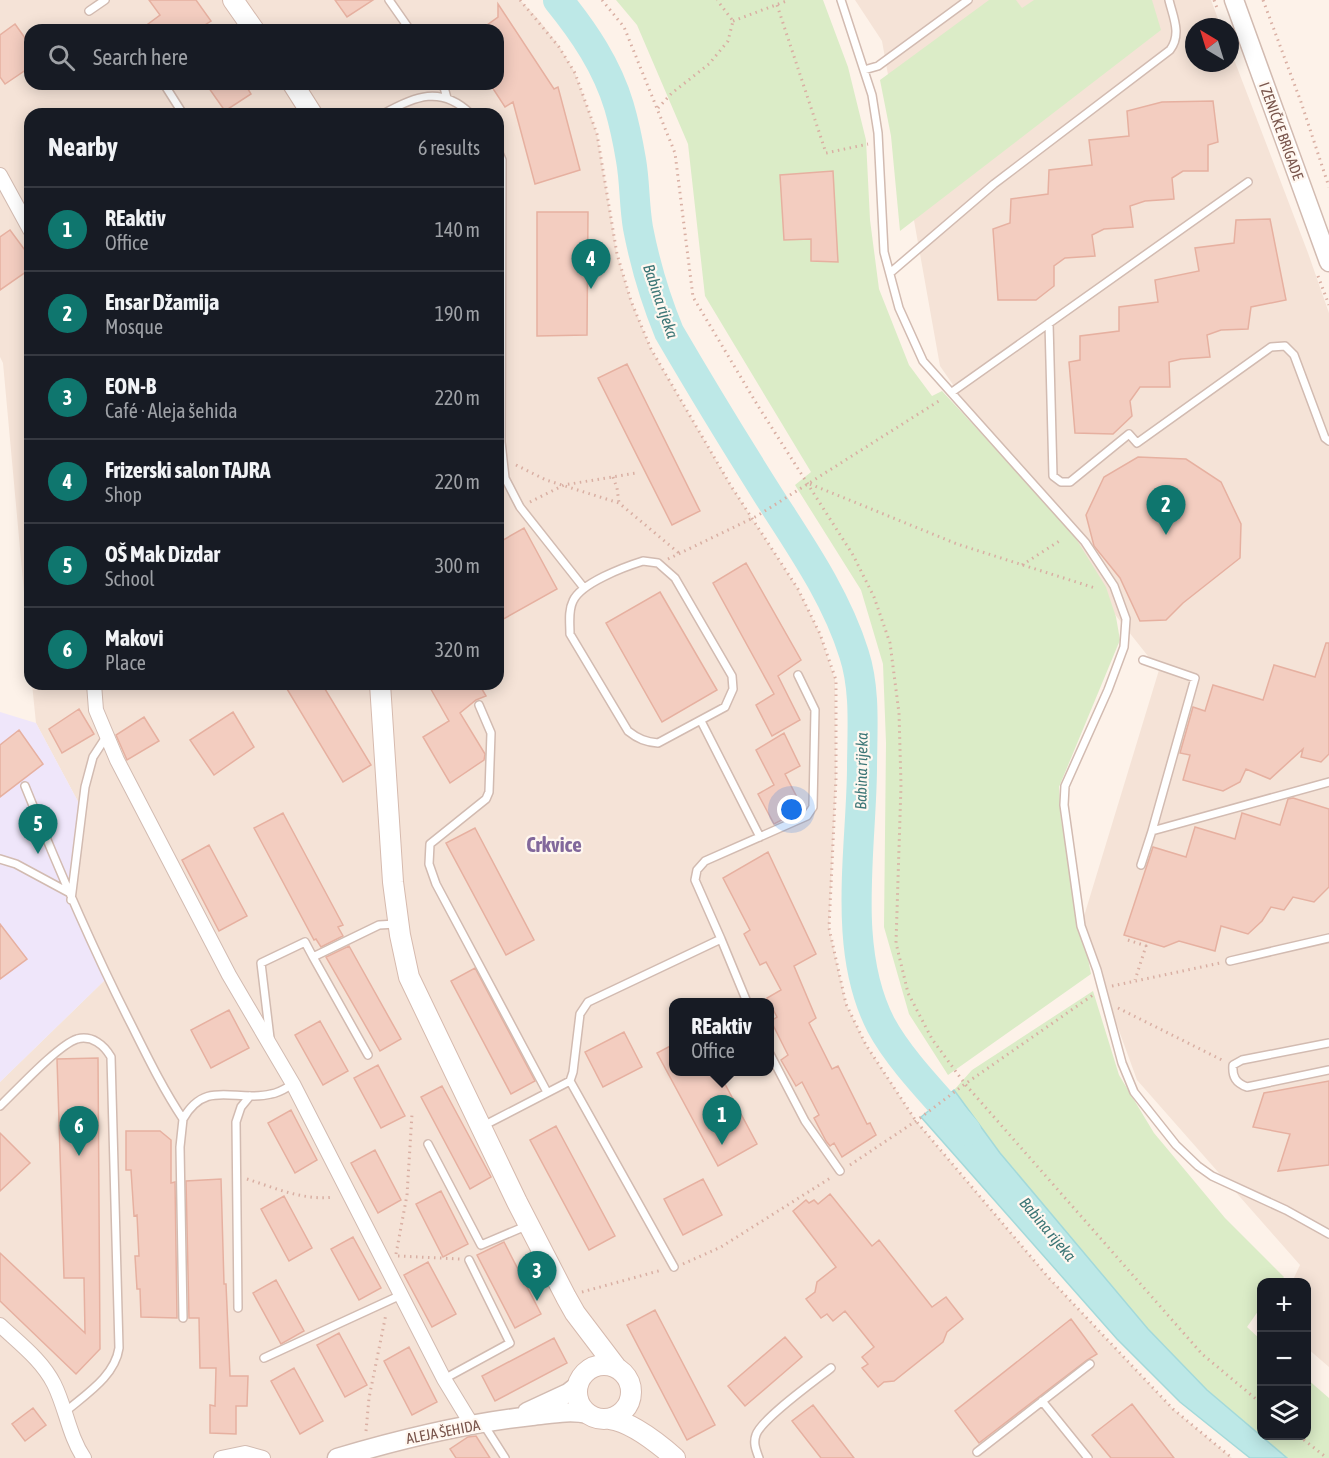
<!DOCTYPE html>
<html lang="en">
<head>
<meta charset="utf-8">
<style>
  :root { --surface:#171b24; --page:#20242c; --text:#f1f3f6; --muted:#9ea1a6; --line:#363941; --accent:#0f766e }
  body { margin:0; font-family:"Asap Condensed",sans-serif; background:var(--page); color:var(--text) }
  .controls { position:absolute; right:18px; bottom:18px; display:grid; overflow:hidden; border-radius:12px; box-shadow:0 3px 15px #0003 }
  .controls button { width:54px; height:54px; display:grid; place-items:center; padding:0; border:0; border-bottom:2px solid var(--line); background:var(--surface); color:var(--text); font:30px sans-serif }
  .compass { position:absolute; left:1185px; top:18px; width:54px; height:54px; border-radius:50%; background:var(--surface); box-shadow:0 3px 15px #0003; rotate:322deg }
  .you { position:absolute; left:792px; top:810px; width:21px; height:21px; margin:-15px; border:4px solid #fff; border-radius:50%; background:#1a73e8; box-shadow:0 0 0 9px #1a73e833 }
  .badge { display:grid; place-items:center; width:39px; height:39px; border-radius:50%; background:var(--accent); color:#fff; font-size:20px; font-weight:700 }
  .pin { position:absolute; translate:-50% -50px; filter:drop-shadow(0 2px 3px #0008) }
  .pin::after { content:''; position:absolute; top:32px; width:21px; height:18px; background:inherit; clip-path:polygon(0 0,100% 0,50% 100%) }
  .popup { position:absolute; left:669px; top:998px; width:105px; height:78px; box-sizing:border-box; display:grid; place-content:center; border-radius:12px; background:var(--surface); filter:drop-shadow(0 2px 4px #0005); font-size:20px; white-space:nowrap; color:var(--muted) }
  .popup b { font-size:22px; color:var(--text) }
  .popup::after { content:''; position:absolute; left:50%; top:100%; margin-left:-12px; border:12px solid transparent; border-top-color:var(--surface) }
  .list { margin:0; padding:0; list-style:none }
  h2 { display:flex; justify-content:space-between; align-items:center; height:78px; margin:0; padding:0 24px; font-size:26px }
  h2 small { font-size:20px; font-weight:400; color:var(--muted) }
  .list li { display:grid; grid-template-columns:39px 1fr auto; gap:18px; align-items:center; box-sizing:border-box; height:84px; padding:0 24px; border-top:2px solid var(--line) }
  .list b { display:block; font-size:22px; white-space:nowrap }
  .list p { margin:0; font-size:20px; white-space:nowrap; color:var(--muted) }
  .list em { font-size:20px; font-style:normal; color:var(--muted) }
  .icon { flex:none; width:33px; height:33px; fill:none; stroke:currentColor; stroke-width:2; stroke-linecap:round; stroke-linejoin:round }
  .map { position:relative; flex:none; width:1329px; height:1458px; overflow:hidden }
  .search { position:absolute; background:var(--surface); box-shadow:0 3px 15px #0003; left:24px; top:24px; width:480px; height:66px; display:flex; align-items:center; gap:15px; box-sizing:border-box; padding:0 21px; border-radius:18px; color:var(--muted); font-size:22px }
  .panel { position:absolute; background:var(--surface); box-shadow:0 3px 15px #0003; left:24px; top:108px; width:480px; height:582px; border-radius:18px }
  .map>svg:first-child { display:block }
  .residential { fill:#f5e3d7; fill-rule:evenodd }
  .education { fill:#efe6fa }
  .green { fill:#dbecc7 }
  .water { fill:#bde8e7; stroke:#a3d9da; stroke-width:1.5 }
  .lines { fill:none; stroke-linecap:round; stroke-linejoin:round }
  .river { stroke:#bde8e7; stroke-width:30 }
  .building { fill:#f3cdc0; stroke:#e6b0a0; stroke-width:1.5 }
  .service-casing { stroke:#d2bbb1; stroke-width:10 }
  .minor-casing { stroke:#d2bbb1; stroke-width:16 }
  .tertiary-casing { stroke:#d2bbb1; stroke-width:21 }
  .secondary-casing { stroke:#d6baae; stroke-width:22 }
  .path { stroke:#d9afa3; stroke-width:3; stroke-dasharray:1.5 4.5; stroke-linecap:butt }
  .service { stroke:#fff; stroke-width:7 }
  .minor { stroke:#fff; stroke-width:14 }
  .tertiary { stroke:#fff; stroke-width:18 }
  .secondary { stroke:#fff; stroke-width:20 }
  .labels { text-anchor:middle; stroke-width:4.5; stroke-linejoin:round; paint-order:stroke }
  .street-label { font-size:15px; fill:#79554c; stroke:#fff7f0 }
  .water-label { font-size:16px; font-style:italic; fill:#3c7676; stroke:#fff7f0 }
  .district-label { font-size:21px; font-weight:bold; fill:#82689b; stroke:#fff7f0 }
</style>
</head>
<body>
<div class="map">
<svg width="1329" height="1458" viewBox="0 0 1329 1458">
  <rect width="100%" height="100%" fill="#fdf2e9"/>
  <path class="residential" d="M0,0H520L539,20L559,46L575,73L597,134L617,254L631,301L651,349L731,486L798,589L820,634L835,680L836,779L829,928L846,1004L866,1045L916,1121L1048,1277L1173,1409L1232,1458H0V1082L107,978L71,900L82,809L36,723L32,684H498V114H30V658L3,363L0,357ZM30,30H498V84H30ZM674,1002H770V1072H674Z
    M855,0H1211L1221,27H1194V63H1230V49L1308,253L1329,313V1367L1307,1348L1306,1282H1292L1300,1265L1137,1080L1081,926L1159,670L1090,583L940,366L882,41Z"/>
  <path class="education" d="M0,712L36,723L82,809L71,900L107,978L0,1082Z"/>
  <path class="green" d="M616,0H823L848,67L866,140L870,220L879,289L909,365L932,396L942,391L1070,529L1106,587L1116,617L1120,640L1059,787L1061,820L1091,974L948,1075L909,1014L884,927L886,743L883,664L861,590L795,485L811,472L705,296L688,144L637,25Z
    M989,0H1016L1022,8L1034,0H1152L1161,30L900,231L891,136L880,80Z
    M1093,991L1119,1075L1154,1133L1225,1218L1284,1277L1280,1282H1262L1261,1307L1247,1327L1261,1340L1262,1436H1306L1307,1379L1329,1398V1458H1287L1207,1390L1148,1329L1000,1153L954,1090L972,1070Z"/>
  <path class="water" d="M954,1090L1000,1153L1148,1329L1207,1390L1287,1458H1250L1180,1402L1117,1339L921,1117Z"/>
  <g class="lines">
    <path class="river" d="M558,0C584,32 607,66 619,106C624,123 628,142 631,160C635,182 634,205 638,228C645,264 655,298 669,332C701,387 734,441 768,495C800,545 836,596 854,654C866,691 862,732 862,770C861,852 842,950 881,1025C901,1062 938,1098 966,1131"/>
  </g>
  <path class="building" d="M149,0H196L211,21L205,25L208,30H140L160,15Z
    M335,0H373L347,17Z
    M498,4L554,89L558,87L580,170L535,184L513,102L505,107L490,84H498V30H480L498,17Z
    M15,24L30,45V67L5,84L0,77V35Z
    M206,84H245L251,94L225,111Z
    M1213,101L1218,142L1208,145V171H1183L1172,178L1174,199L1145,201L1130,206L1133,227L1104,229L1092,235L1095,256L1065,258L1054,266V286L1036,300H998L993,229L1010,223L1011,199L1048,194L1049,170L1092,165L1089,140L1129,136L1127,111L1162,102Z
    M833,171L838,262L811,261V239L784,240L780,175Z
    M537,212H588L587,335L537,336Z
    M1270,219L1286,300L1251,307L1248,329L1221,330L1207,335L1210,357L1181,359L1169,362L1170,387H1140L1130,401L1132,416L1113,434L1075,433L1069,362L1080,360V336L1119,331V307L1158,302L1155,280L1199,271L1195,248L1234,243L1236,220Z
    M10,230L30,257V269L0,290V237Z
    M627,364L700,511L672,525L598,378Z
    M1138,457L1186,459L1221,482L1241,524L1240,558L1183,603L1166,620L1140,621L1120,578L1094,546L1086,515L1104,477Z
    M524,528L557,589L498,622V543Z
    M746,563L801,660L778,676L800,720L772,736L756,705L774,694L713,583Z
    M660,592L717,690L662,722L606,623Z
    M1326,643H1329V754L1321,762L1301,757L1303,749L1270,779L1246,769L1240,782L1223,791L1183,780L1190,755L1180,753L1193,707L1205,711L1213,685L1263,700L1274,665L1315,677Z
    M284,684H322L371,765L343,782Z
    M428,684H479L486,696L476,700L460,713L485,754L484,760L450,783L423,737L449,721Z
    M79,709L94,734L62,753L49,729Z
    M233,712L254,747L214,775L190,740Z
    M144,717L159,741L127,760L116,735Z
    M19,730L43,764L0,797V745Z
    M784,733L800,766L785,774L803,809L774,824L758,794L774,785L756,750Z
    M1293,798L1329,809V887L1314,902L1293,897L1284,910L1271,907L1262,921L1248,934L1221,926L1215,951L1179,941L1164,947L1124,935L1153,847L1186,857L1195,827L1235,839L1242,813L1280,825L1288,799Z
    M283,813L343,925L338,927L343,936L321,947L316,939L314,940L254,828Z
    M475,828L534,940L506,955L446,843Z
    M209,845L247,916L219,931L182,860Z
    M768,852L816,954L794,966L816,1018L809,1023L832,1069L838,1066L867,1124L870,1123L876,1135L842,1157L834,1143L830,1146L826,1141L814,1118L819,1115L802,1082L796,1086L781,1060L788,1055L771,1021L777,1017L767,998L781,990L766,962L760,965L744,934L750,930L723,878Z
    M0,924L27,959L0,979Z
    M349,946L401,1039L380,1051L326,957Z
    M475,968L535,1081L511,1094L451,981Z
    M229,1010L249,1048L211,1068L191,1030Z
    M320,1021L348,1071L323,1085L295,1035Z
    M624,1032L642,1067L603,1087L585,1052Z
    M674,1044V1071H718L757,1144L718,1166L657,1053Z
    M98,1058L100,1349L76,1374L0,1301V1253L85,1333L84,1278H64L57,1059Z
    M378,1065L405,1116L381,1128L354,1078Z
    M1329,1081V1165L1278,1171L1290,1134L1253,1127L1264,1093Z
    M442,1086L491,1177L470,1189L421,1097Z
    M291,1110L317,1160L295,1173L268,1123Z
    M556,1126L615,1236L589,1250L530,1140Z
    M126,1131H160L171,1140V1183L175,1182L177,1318L141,1317L140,1289H137L135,1256H139L137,1215L134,1216L131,1170H126Z
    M0,1133L30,1163L0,1191Z
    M375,1150L401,1200L378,1213L351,1163Z
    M221,1179L224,1284H226L230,1376H248L247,1406H236V1434L210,1433V1405L215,1406L216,1368H200L199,1318H189L186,1181Z
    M703,1179L722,1215L683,1235L664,1199Z
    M441,1191L468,1244L443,1257L416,1204Z
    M830,1194L872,1246L879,1240L932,1307L946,1297L963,1319L947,1332L943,1342L894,1381L884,1382L878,1387L862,1368L868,1364L862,1357L874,1347L845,1311L833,1321L827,1314L821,1318L806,1299L815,1292L817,1282L836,1267L793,1211L806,1200L809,1203L814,1200L818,1204Z
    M284,1196L312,1248L289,1261L261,1209Z
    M353,1237L381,1288L359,1300L331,1249Z
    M504,1242L541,1314L515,1328L477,1255Z
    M428,1262L456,1314L432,1327L404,1275Z
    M276,1280L304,1331L281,1344L253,1293Z
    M655,1310L715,1425L687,1440L627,1325Z
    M1071,1319L1097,1354L1087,1360L979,1443L955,1411Z
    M339,1333L367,1385L345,1397L317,1345Z
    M785,1337L802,1357L745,1406L728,1386Z
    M554,1338L567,1363L495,1401L482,1376Z
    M409,1347L437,1402L412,1415L384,1361Z
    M294,1368L323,1421L300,1434L271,1381Z
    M1132,1404L1174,1458H1111L1092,1435Z
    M813,1405L854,1458H821L792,1421Z
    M33,1408L46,1425L25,1441L12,1424Z
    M476,1436L490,1458H456L450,1449L468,1437Z"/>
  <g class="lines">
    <g class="service-casing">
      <path id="service" d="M389,0L410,30
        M841,0L872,95L878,133L884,252L899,308L923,361L1085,542L1114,586L1126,619L1124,647L1108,690L1065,786L1064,805L1081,926L1097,970L1122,1063L1134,1092L1176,1145L1198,1166L1212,1176L1286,1210L1329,1234
        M89,11L105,0
        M864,70L878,66L968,0
        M164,84L183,114
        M443,84L447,98
        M383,114C415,96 441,85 471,114
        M498,151L502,160L501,442L505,478L520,507L584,588
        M890,273L994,184L1170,50C1182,34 1173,17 1169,0
        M1049,323L1053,476L1061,482H1070L1129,434L1137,443L1271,347L1285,346L1294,355L1325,438L1329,441
        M952,392L1248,182
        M643,561L658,563L675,578L732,676L733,689L725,707L658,743C646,742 638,739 628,731L570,634C570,623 568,611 573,601C581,583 624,567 643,561Z
        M1143,660L1195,678L1152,831L1329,782
        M479,705L491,733L489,792L486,799L430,844L429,864L436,884L547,1092
        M701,721L760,837
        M25,786C58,868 92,948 132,1026C148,1058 163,1089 183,1119C206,1078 236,1103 271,1094C279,1093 286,1088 293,1084
        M0,859L16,864L68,892
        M1141,865L1152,831
        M71,900L85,787L93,757L106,737
        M721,939L695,880L697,870L705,861L807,816L813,807L815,710L798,675
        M1230,961L1329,938
        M270,1038L261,963L305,942L313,957
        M1329,1043L1242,1060L1233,1065C1232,1077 1236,1083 1247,1087L1329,1070
        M770,1054L805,1121L840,1171
        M368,1055L313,957L379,925L396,924
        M570,1081L674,1267
        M0,1106C16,1091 58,1045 77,1039C92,1035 104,1045 111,1057L119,1348C115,1376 86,1394 65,1412
        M183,1119L180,1147L183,1318
        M483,1126L570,1081L573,1072L580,1014L588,1002L721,939L747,1002
        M428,1144L481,1245L526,1226
        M238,1308L236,1122L241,1107L250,1096
        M264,1358L401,1295
        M444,1379L510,1343L469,1260
        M1042,1401L1088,1458
        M484,1425L505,1458
        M977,1452L1090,1364
        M759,1458C756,1450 753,1443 756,1435C761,1419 816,1380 831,1368"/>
    </g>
    <g class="minor-casing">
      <path id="minor" d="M0,175L30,230
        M94,684L96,710L117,760L229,975L293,1084L444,1379L472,1425
        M0,1325C19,1343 42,1360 54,1384C66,1408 69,1436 84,1458
        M221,1458L245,1453L263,1458"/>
    </g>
    <g class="tertiary-casing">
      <path id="tertiary" d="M1234,0L1329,262
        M527,1412L568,1393L577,1386
        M337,1458C401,1439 466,1423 532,1416C551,1414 569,1410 588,1414"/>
    </g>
    <g class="secondary-casing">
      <path id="secondary" d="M233,0L254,30
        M293,84L312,114
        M380,684L393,882L400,935L409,977L517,1202L566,1297L575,1313L616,1367
        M577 1392a27 27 0 1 1 54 0a27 27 0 1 1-54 0Z
        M610,1419C631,1422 659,1444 675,1458"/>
    </g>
    <path class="path" d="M520,0L559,47L575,73L597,134L617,254L631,301L651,349L731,486L798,589L820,634L836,680V779L829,928L846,1004L866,1045L916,1121L1048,1277L1173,1409L1232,1458
      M602,0L624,27L675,153L693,297L758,406L853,555L874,597L890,643L899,713L901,785L896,943L908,993L932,1039L965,1084L1202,1354L1262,1404
      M1214,0L1217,8
      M1263,0L1301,102L1329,187
      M777,5L826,153L868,144
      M733,21L789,0
      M658,108L672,93L709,64L728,41L733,21L717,0
      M1318,276L1329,305
      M516,465L546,480L619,503L680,554
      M613,477L617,488L619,503
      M810,484L957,544L1095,588
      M530,502L564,485L636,473
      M668,559L757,516L942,399
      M1022,565L1061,540
      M1128,940L1146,946L1135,980
      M1112,986L1220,963
      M1118,1008L1222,1060
      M850,1165L916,1121L965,1084L1093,995
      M247,1179C275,1188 304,1201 334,1197
      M396,1254L407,1195L412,1114
      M398,1256L460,1259
      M683,1264L721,1247L832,1177
      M582,1292L662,1270
      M366,1431L369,1398L386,1314
      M1299,1436L1327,1458"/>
    <use href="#service" class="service"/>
    <use href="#minor" class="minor"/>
    <use href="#tertiary" class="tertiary"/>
    <use href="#secondary" class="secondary"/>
  </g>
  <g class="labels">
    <g class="street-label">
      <text transform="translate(1281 131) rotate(70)" y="5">I ZENIČKE BRIGADE</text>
      <text transform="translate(443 1432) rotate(-11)" y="5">ALEJA ŠEHIDA</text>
    </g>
    <g class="water-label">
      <text transform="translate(661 301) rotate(71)" y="6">Babina rijeka</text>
      <text transform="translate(861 771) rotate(-89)" y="6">Babina rijeka</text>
      <text transform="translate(1048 1229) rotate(50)" y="6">Babina rijeka</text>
    </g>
    <g class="district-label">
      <text x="554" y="852">Crkvice</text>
    </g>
  </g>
</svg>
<div class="controls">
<button>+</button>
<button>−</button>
<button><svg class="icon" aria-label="layers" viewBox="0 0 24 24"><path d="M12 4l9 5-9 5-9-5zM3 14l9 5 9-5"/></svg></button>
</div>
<svg class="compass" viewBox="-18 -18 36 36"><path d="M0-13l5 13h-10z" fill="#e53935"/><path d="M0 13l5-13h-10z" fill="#9ea1a6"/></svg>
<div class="you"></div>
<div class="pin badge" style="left:722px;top:1145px">1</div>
<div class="popup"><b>REaktiv</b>Office</div>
<div class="pin badge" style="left:1166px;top:535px">2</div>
<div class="pin badge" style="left:537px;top:1301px">3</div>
<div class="pin badge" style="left:591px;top:289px">4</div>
<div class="pin badge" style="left:38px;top:854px">5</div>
<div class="pin badge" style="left:79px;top:1156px">6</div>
<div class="search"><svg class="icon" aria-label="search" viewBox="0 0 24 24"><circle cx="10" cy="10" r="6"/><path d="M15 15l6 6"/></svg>Search here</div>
<section class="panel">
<h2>Nearby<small>6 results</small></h2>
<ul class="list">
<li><span class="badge">1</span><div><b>REaktiv</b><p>Office</p></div><em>140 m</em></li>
<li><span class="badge">2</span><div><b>Ensar Džamija</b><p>Mosque</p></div><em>190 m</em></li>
<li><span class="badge">3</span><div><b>EON-B</b><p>Café · Aleja šehida</p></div><em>220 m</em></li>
<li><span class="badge">4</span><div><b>Frizerski salon TAJRA</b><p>Shop</p></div><em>220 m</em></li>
<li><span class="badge">5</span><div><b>OŠ Mak Dizdar</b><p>School</p></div><em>300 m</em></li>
<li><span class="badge">6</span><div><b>Makovi</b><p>Place</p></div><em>320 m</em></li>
</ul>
</section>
</div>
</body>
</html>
